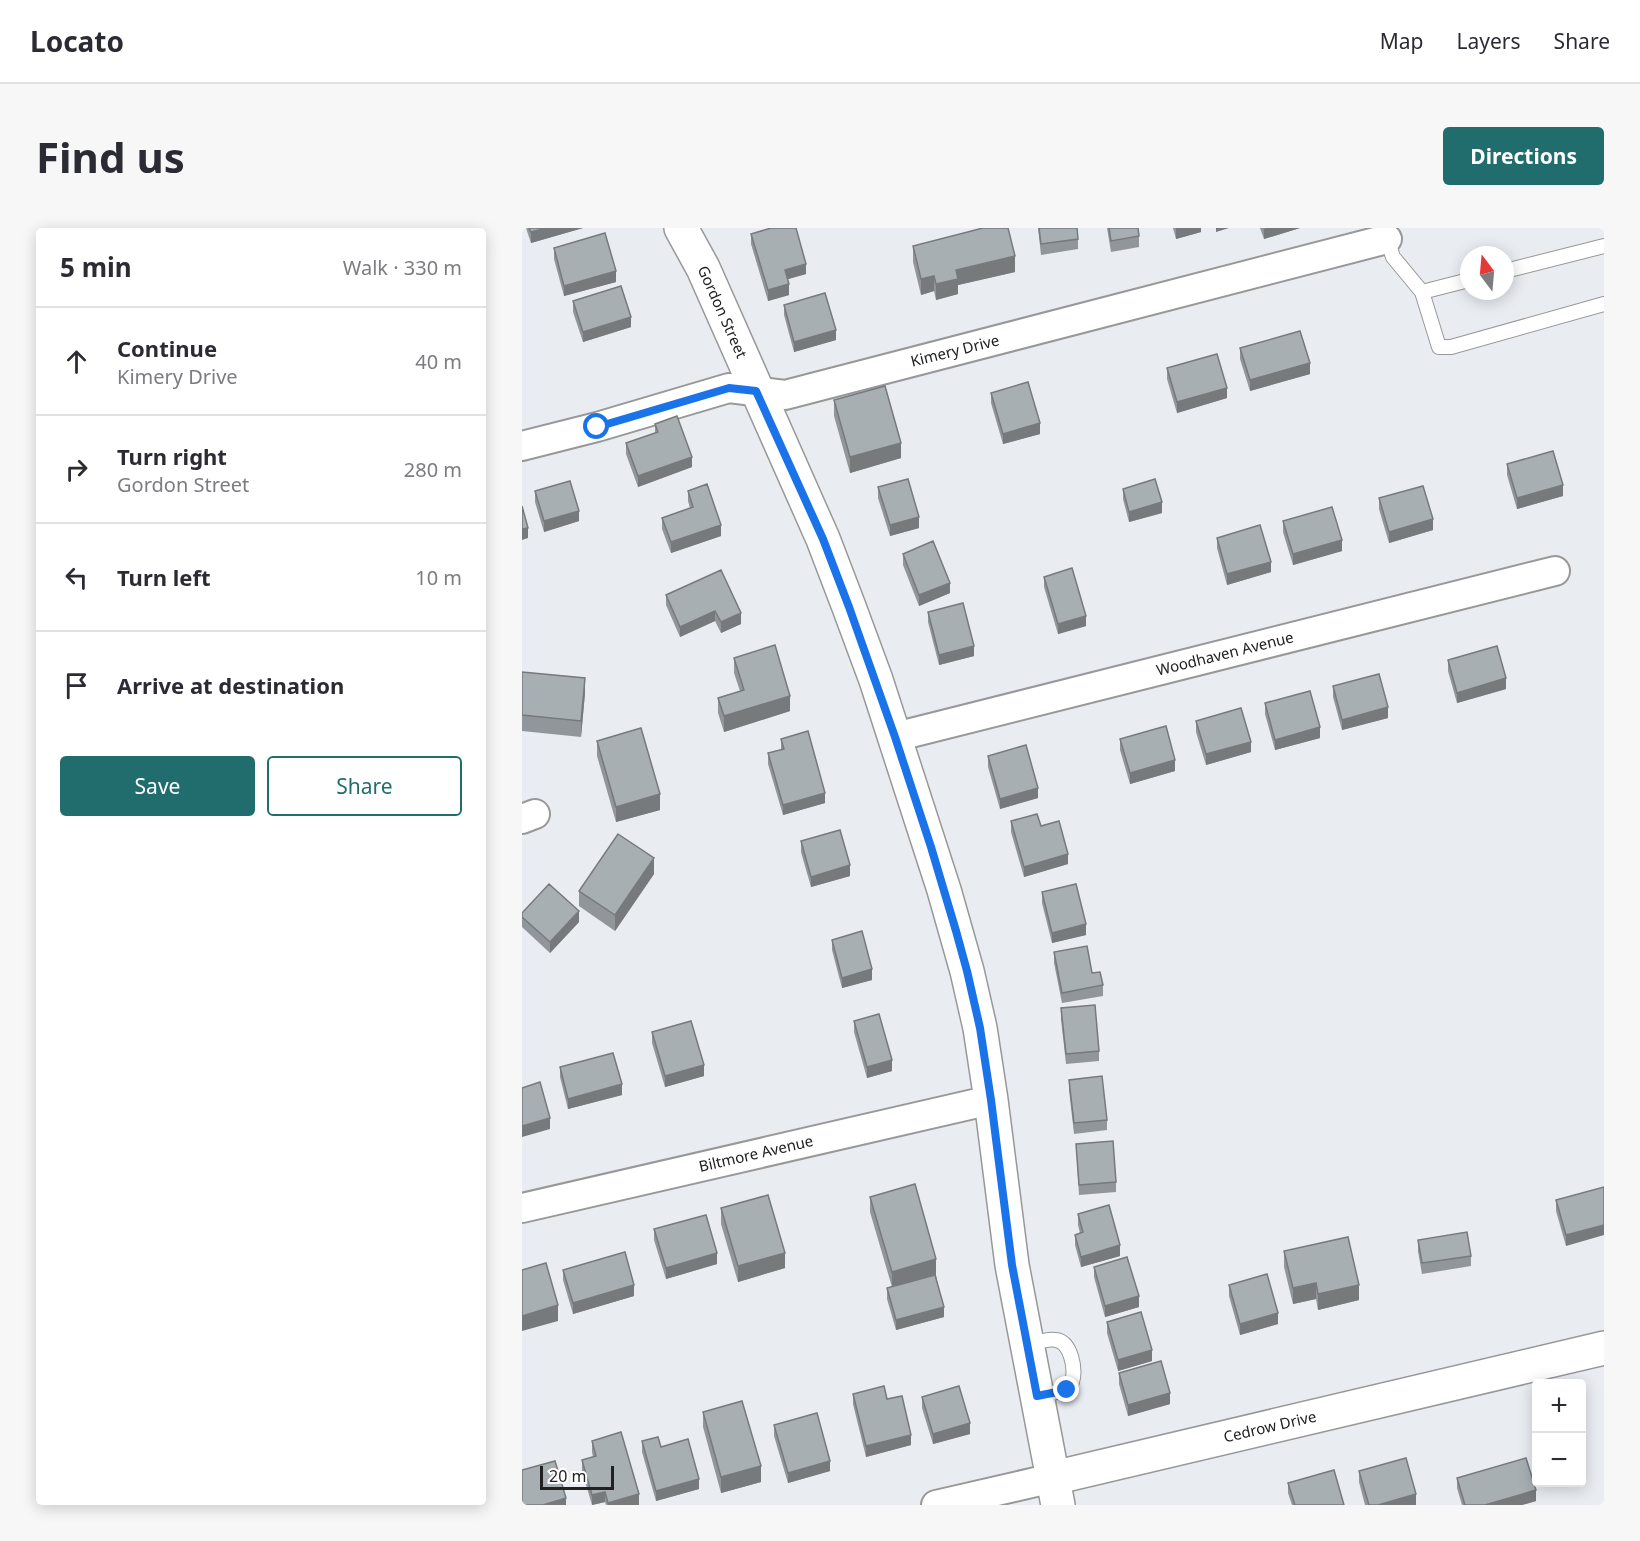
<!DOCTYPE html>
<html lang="en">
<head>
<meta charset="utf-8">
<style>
  :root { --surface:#fff; --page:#f7f7f7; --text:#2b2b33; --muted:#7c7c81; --line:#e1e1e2; --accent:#216d6d }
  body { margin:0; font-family:"Noto Sans",sans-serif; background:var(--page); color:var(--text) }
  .controls { position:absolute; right:18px; bottom:18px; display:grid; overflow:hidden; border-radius:6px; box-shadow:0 3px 15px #0003 }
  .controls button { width:54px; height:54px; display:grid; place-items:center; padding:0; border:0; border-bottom:2px solid var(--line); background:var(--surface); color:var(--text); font:30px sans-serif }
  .compass { position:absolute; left:938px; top:18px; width:54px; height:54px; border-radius:50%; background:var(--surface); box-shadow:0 3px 15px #0003; rotate:344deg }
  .scale { position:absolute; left:18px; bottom:15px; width:74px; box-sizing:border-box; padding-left:6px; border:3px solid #212121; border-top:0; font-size:16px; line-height:21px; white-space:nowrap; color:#212121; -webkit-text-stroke:4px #fff; paint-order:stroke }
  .stop { position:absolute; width:18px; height:18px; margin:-14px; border:4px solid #1a73e8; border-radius:50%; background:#fff }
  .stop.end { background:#1a73e8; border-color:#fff; box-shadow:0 2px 6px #0008 }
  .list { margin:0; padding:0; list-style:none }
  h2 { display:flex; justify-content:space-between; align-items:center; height:78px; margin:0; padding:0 24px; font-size:26px }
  h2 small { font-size:20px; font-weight:400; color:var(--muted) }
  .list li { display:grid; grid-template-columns:39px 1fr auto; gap:18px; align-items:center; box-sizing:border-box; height:108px; padding:0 24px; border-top:2px solid var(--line) }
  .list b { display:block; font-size:22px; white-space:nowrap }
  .list p { margin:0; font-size:20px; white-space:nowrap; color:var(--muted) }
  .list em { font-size:20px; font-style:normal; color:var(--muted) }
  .actions { display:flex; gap:12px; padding:18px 24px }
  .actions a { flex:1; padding:14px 0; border:2px solid var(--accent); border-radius:6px; text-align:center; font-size:21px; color:var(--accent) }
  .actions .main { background:var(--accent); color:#fff }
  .icon { flex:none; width:33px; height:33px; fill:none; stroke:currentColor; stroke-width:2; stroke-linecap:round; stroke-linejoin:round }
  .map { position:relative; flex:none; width:1082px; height:1277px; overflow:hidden; border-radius:6px }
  header { display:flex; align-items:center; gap:36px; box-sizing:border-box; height:84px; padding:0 30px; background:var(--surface); border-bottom:2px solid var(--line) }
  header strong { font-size:28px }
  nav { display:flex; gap:33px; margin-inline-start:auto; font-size:21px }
  .intro { display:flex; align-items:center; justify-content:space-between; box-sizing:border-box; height:144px; padding:0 36px }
  h1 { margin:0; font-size:42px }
  .button { padding:15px 27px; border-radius:6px; background:var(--accent); color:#fff; font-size:21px; font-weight:700 }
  main { display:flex; gap:36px; padding:0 36px }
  aside { flex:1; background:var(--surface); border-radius:6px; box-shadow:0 3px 15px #0003 }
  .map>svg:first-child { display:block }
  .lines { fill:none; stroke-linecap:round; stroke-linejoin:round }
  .service-casing { stroke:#989898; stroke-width:16 }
  .minor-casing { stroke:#989898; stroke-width:32 }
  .tertiary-casing { stroke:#989898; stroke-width:36 }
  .service { stroke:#fff; stroke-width:14 }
  .minor { stroke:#fff; stroke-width:28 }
  .tertiary { stroke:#fff; stroke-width:33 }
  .wall { fill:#90969a }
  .shaded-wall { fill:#767a7d }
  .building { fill:#a8afb3; stroke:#767a7d; stroke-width:1.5 }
  .route { stroke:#1a73e8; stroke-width:8 }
  .labels { text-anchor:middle; stroke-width:4.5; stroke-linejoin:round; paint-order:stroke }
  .street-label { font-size:15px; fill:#212121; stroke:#fff }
</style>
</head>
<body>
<header>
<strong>Locato</strong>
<nav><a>Map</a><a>Layers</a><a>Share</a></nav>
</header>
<div class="intro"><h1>Find us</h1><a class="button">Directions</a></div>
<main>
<aside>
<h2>5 min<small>Walk · 330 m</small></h2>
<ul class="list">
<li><svg class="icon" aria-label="ahead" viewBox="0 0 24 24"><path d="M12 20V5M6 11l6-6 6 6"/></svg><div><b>Continue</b><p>Kimery Drive</p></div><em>40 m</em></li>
<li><svg class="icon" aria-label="right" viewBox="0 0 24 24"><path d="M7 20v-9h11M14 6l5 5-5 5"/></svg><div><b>Turn right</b><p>Gordon Street</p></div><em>280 m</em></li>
<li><svg class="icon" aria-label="left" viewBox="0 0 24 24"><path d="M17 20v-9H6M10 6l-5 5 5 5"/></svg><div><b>Turn left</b></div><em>10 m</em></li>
<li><svg class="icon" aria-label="arrive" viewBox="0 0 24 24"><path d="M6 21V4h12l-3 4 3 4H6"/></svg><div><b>Arrive at destination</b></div></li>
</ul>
<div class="actions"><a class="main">Save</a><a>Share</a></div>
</aside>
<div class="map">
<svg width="1082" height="1277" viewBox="0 0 1082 1277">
  <rect width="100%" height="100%" fill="#e9ecf1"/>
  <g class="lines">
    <g class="service-casing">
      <path id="service" d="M865,11L871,29L900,64L917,119H929L1082,76
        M983,43L1082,18
        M900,64L947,52
        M505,1117C514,1115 525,1110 534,1112C549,1114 554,1141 550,1154C550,1154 546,1161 545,1162L515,1168"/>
    </g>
    <g class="minor-casing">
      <path id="minor" d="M0,218L75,199L207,160L263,167L865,11
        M373,509L1033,343
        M0,591L13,586
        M0,980L469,872
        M414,1277L531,1250"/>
    </g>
    <g class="tertiary-casing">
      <path id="tertiary" d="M159,0L181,40L301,311L327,379L354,452L422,662L445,743L458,800L469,872L490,1037L536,1277
        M531,1250L1082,1120"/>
    </g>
    <use href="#service" class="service"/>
    <use href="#minor" class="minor"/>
    <use href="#tertiary" class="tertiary"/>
  </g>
  <path class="wall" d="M4,0H61L9,15Z
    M516,0H555L556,11V21L519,27Z
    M585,0H616L617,8V19L589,24Z
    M651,0H679V4L654,11Z
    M738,0H778L742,11Z
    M229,6L284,46L266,51L267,67L246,73L229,16Z
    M391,18L493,44L436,57V66L414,72L412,63L399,67L391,34Z
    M32,20L94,54L42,68L32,31Z
    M51,73L109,99L61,114L51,84Z
    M262,77L314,112L272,124L262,87Z
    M718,120L788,146L728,163L718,131Z
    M645,140L705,170L655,185L645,151Z
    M469,165L518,206L481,216L469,175Z
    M312,172L379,230L328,245L312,188Z
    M133,196L170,239L116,259L104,226V215L133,205Z
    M985,236L1041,268L995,281L985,247Z
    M356,259L397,300L368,308L356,270Z
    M601,261L640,285L607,294L601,271Z
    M13,263L57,293L22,304L13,274Z
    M166,263L199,308L149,325L140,301V290L168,280L166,273Z
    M857,270L911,302L867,315L857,281Z
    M761,293L820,323L771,337L761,304Z
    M695,310L749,344L705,357L695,320Z
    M381,326L428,365L397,378L381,337Z
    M199,342L219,396L199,405L193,393L158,409L144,377V367Z
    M522,349L564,398L536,406L522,359Z
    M406,384L452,428L417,437L406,394Z
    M212,430L268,483L202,504L196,485V470L218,463L212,445Z
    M926,432L984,461L935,475L926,443Z
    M0,444L63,465L59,509L0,503Z
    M811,458L866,490L820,502L811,469Z
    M743,475L798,510L753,522L743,486Z
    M674,493L729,524L684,537L674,504Z
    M259,511L303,575L261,587L246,536V525L259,522Z
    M598,511L653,543L608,556L598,522Z
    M75,513L138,582L94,594L75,528Z
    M466,528L516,570L478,581L466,539Z
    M489,593L519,598L546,636L502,649L489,604Z
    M279,613L328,648L289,659L279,624Z
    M132,646L93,703L57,678V663Z
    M520,664L564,707L530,715L520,675Z
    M0,685L57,694L28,725L0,699Z
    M310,712L350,752L320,760L310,722Z
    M532,724L570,745L581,757V768L540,775L532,735Z
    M539,780L577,823V833L544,836L539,791Z
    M332,793L370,843L345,850L332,804Z
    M130,804L182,848L143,859L130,815Z
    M38,839L100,867L46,881L38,849Z
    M547,852L585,892V902L552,906L547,862Z
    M554,916L594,954V964L557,967Z
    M1082,959L1044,1018L1034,983V972Z
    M348,969L414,1047L422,1089L374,1102L365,1071V1060L370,1059L348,984Z
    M199,980L263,1040L216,1054L199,996Z
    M556,986L598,1028L559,1039L553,1017V1007L558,1005L556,997Z
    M132,1001L195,1036L144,1051L132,1012Z
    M896,1012L949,1028V1038L900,1046L896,1023Z
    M762,1023L837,1072L796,1082L794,1071L771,1076L762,1039Z
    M572,1039L617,1079L583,1089L572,1049Z
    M41,1042L112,1068L51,1086L41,1052Z
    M707,1057L756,1096L718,1107L707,1068Z
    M585,1094L630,1133L596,1143L585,1105Z
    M597,1145L648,1176L606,1188L597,1156Z
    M331,1166L365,1171L389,1217L344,1229L331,1176Z
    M400,1169L448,1206L411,1216L400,1180Z
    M181,1184L239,1254L199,1265L181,1199Z
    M252,1197L308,1243L266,1255L252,1208Z
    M70,1213L117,1277H84L83,1274L70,1277L60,1243V1232L71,1229L70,1224Z
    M120,1213L139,1219L177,1261L134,1273L120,1224Z
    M837,1243L894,1277H843L837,1254Z
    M935,1250L1014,1273L1000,1277H940L935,1260Z
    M766,1255L822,1277H770L766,1265Z"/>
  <path class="shaded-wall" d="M24,0H61L9,15V4Z
    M654,0H679V4L654,11Z
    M694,0H707L694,4Z
    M744,0H778L742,11V1Z
    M493,28V44L436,57V66L414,72V56L434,42Z
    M284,36V46L263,52V42Z
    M94,43V54L42,68V58Z
    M412,48V63L399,67V51Z
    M267,56V67L246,73V62Z
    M109,89V99L61,114V104Z
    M314,102V112L272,124V114Z
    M788,135V146L728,163V152Z
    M705,160V170L655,185V174Z
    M518,195V206L481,216V206Z
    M379,215V230L328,245V229Z
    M170,229V239L116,259V248Z
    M1041,257V268L995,281V270Z
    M640,274V285L607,294V284Z
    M57,283V293L22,304V293Z
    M397,289V300L368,308V297Z
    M911,291V302L867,315V304Z
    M199,297V308L149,325V314Z
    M6,300V310L0,312V301Z
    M820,312V323L771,337V326Z
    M749,334V344L705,357V346Z
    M428,355V365L397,378V367Z
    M193,383V393L158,409V399Z
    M219,385V396L199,405V394Z
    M564,388V398L536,406V396Z
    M452,418V428L417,437V427Z
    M63,450V465L59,509V493Z
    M984,450V461L935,475V465Z
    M268,468V483L202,504V488Z
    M866,479V490L820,502V492Z
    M798,499V510L753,522V512Z
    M729,514V524L684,537V526Z
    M653,532V543L608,556V545Z
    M516,560V570L478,581V571Z
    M303,565V575L261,587V577Z
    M138,566V582L94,594V579Z
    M546,626V636L502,649V639Z
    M132,630V646L93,703V687Z
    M328,637V648L289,659V649Z
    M57,683V694L28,725V714Z
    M564,696V707L530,715V705Z
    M350,741V752L320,760V750Z
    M370,832V843L345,850V839Z
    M182,837V848L143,859V848Z
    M100,856V867L46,881V871Z
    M28,890V901L0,909V898Z
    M1082,997V1007L1044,1018V1007Z
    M598,1017V1028L559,1039V1029Z
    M195,1025V1036L144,1051V1040Z
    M263,1025V1040L216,1054V1038Z
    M414,1031V1047L370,1059V1044Z
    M794,1055V1071L771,1076V1060Z
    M112,1057V1068L51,1086V1075Z
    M837,1057V1072L796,1082V1066Z
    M617,1068V1079L583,1089V1078Z
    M36,1077V1093L0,1103V1088Z
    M422,1079V1089L374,1102V1092Z
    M756,1085V1096L718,1107V1096Z
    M630,1122V1133L596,1143V1132Z
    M648,1165V1176L606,1188V1177Z
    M448,1195V1206L411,1216V1206Z
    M389,1207V1217L344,1229V1218Z
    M308,1233V1243L266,1255V1245Z
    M239,1238V1254L199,1265V1249Z
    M177,1251V1261L134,1273V1263Z
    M1014,1262V1273L1000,1277H963Z
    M83,1264V1274L70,1277V1267Z
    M117,1266V1277H86V1275Z
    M894,1266V1277H856Z
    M44,1270V1277H21Z"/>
  <path class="building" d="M7,0H24L9,4Z
    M249,0H274L284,36L263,42L267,56L246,62L229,6Z
    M461,0H486L493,28L434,42L436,51L414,56L412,48L399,51L391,18Z
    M517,0H555L556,11L519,16Z
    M587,0H616L617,8L589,13Z
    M83,5L94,43L42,58L32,20Z
    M99,58L109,89L61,104L51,73Z
    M303,65L314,102L272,114L262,77Z
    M778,103L788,135L728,152L718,120Z
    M695,126L705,160L655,174L645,140Z
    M506,154L518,195L481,206L469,165Z
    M363,158L379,215L328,229L312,172Z
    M155,188L170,229L116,248L104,215L136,204L133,196Z
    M1031,223L1041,257L995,270L985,236Z
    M386,251L397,289L368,297L356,259Z
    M633,251L640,274L607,284L601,261Z
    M48,253L57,283L22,293L13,263Z
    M185,256L199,297L149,314L140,290L171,279L166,263Z
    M901,258L911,291L867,304L857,270Z
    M0,278L6,300L0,301Z
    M810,279L820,312L771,326L761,293Z
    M738,297L749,334L705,346L695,310Z
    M411,313L428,355L397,367L381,326Z
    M550,340L564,388L536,396L522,349Z
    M199,342L219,385L199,394L193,383L158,399L144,367Z
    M441,375L452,418L417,427L406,384Z
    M253,417L268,468L202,488L196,470L222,462L212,430Z
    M975,418L984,450L935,465L926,432Z
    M0,444L63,450L59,493L0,487Z
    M857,446L866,479L820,492L811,458Z
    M788,463L798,499L753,512L743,475Z
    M719,480L729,514L684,526L674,493Z
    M644,498L653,532L608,545L598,511Z
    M119,500L138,566L94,579L75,513Z
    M286,503L303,565L261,577L246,525L262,521L259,511Z
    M504,517L516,560L478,571L466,528Z
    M515,586L519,598L537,593L546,626L502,639L489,593Z
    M318,602L328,637L289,649L279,613Z
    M96,606L132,630L93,687L57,663Z
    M27,656L57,683L28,714L0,689V685Z
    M554,656L564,696L530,705L520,664Z
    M340,703L350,741L320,750L310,712Z
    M565,718L570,745L578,744L581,757L540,765L532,724Z
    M573,777L577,823L544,826L539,780Z
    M357,786L370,832L345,839L332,793Z
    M169,793L182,837L143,848L130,804Z
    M91,825L100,856L46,871L38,839Z
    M580,848L585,892L552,895L547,852Z
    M18,854L28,890L0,898V860Z
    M591,913L594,954L557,957L554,916Z
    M393,956L414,1031L370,1044L348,969Z
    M1082,959V997L1044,1007L1034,972Z
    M246,967L263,1025L216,1038L199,980Z
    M587,977L598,1017L559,1029L553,1007L561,1004L556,986Z
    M184,987L195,1025L144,1040L132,1001Z
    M945,1004L949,1028L900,1035L896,1012Z
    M826,1009L837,1057L796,1066L794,1055L771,1060L762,1023Z
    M103,1024L112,1057L51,1075L41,1042Z
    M605,1029L617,1068L583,1078L572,1039Z
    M24,1035L36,1077L0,1088V1042Z
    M745,1046L756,1085L718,1096L707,1057Z
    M413,1047L422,1079L374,1092L365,1060Z
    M619,1084L630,1122L596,1132L585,1094Z
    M639,1133L648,1165L606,1177L597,1145Z
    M362,1158L365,1171L380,1168L389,1207L344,1218L331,1166Z
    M437,1158L448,1195L411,1206L400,1169Z
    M220,1173L239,1238L199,1249L181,1184Z
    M295,1185L308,1233L266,1245L252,1197Z
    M99,1204L117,1266L86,1275L83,1264L70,1267L60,1232L74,1228L70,1213Z
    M136,1209L139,1219L166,1211L177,1251L134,1263L120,1213Z
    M884,1230L894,1266L856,1277H847L837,1243Z
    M1004,1230L1014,1262L963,1277H943L935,1250Z
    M33,1233L44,1270L21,1277H1L0,1273V1242Z
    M812,1242L822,1277H773L766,1255Z"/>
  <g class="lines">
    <path class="route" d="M75,199L207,160L234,163L301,311L327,379L373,509L409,619L434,703L445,743L458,800L469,872L490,1037L515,1168L545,1162"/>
  </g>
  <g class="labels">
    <g class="street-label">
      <text transform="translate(200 84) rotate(66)" y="5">Gordon Street</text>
      <text transform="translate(433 123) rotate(-14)" y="5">Kimery Drive</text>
      <text transform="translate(703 426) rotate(-14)" y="5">Woodhaven Avenue</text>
      <text transform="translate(234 926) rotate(-13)" y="5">Biltmore Avenue</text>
      <text transform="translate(748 1199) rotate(-13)" y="5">Cedrow Drive</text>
    </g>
  </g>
</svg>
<div class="controls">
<button>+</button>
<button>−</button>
</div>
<svg class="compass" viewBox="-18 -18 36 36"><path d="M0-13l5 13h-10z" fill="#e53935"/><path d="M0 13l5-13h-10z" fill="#7c7c81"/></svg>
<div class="scale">20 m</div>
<div class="stop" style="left:75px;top:199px"></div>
<div class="stop end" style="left:545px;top:1162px"></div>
</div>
</main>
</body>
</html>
